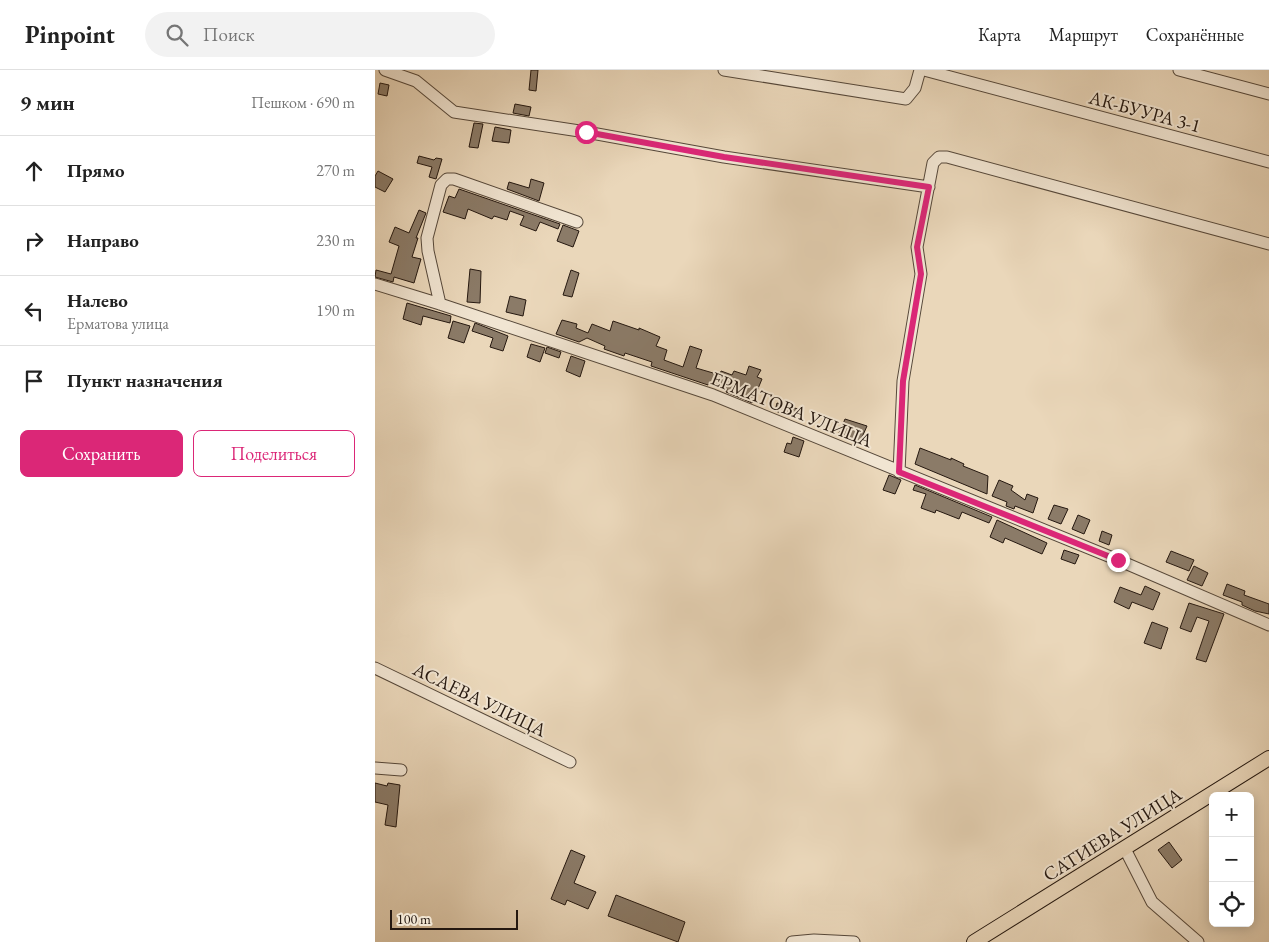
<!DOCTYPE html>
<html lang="ru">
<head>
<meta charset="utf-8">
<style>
  :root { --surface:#fff; --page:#f2f2f2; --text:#222; --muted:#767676; --line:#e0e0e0; --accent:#db2777 }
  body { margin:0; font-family:"EB Garamond",serif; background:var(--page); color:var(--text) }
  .controls { position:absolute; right:15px; bottom:15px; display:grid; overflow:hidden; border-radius:8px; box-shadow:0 2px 12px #0003 }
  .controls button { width:45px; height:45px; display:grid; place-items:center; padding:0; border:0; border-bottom:1px solid var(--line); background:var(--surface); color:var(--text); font:25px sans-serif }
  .scale { position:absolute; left:15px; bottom:12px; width:128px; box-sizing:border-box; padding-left:5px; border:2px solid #251810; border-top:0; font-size:14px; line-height:18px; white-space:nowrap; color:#251810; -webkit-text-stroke:4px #f1e5d2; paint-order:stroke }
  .stop { position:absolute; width:15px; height:15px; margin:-11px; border:4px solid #db2777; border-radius:50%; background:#fff }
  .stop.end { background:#db2777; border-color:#fff; box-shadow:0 1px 5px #0008 }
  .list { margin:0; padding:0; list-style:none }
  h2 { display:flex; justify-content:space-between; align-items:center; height:65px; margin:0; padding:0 20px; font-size:21px }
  h2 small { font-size:16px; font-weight:400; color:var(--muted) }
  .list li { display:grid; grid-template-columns:32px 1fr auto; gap:15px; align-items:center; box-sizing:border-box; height:70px; padding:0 20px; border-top:1px solid var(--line) }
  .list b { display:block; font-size:19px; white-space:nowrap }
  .list p { margin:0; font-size:16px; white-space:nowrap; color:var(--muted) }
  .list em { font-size:16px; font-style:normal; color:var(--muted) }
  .actions { display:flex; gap:10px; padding:15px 20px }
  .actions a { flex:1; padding:11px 0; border:1px solid var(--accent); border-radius:8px; text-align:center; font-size:18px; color:var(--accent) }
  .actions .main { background:var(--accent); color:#fff }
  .icon { flex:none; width:28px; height:28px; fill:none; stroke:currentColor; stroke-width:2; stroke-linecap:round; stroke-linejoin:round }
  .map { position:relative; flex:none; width:894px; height:872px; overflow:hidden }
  header { display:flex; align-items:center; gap:30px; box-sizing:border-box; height:70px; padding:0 25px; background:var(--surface); border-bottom:1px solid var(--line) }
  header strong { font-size:24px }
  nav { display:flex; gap:28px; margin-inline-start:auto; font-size:18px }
  .search { width:350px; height:45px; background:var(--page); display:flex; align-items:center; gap:12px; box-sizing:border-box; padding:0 18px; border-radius:28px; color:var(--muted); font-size:19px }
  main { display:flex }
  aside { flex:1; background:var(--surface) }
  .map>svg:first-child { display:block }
  .building { fill:#8b7b68; stroke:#251810 }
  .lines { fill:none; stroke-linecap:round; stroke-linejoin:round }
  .minor-casing { stroke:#56483a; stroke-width:13 }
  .major-casing { stroke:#251810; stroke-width:16 }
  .minor { stroke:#f1e5d2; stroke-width:11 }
  .major { stroke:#ead7ba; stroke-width:14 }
  .route { stroke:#db2777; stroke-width:6 }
  .labels { text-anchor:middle; stroke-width:4; stroke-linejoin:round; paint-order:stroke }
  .street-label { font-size:19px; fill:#251810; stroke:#f1e5d2 }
</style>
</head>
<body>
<header>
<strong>Pinpoint</strong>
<div class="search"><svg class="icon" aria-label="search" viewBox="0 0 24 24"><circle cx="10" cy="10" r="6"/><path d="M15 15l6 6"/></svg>Поиск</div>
<nav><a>Карта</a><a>Маршрут</a><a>Сохранённые</a></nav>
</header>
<main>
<aside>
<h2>9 мин<small>Пешком · 690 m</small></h2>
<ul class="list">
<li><svg class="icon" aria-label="ahead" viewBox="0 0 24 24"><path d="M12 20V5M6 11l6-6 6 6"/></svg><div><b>Прямо</b></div><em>270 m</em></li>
<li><svg class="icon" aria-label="right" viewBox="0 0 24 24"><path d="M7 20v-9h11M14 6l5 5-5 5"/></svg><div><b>Направо</b></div><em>230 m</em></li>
<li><svg class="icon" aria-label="left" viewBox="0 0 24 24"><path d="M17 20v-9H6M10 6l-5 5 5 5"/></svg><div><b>Налево</b><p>Ерматова улица</p></div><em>190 m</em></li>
<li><svg class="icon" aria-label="arrive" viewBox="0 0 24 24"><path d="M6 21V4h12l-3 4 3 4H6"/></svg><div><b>Пункт назначения</b></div></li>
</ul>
<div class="actions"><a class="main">Сохранить</a><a>Поделиться</a></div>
</aside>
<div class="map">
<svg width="894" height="872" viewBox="0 0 894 872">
  <rect width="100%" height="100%" fill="#ead7ba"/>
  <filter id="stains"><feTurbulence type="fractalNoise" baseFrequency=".004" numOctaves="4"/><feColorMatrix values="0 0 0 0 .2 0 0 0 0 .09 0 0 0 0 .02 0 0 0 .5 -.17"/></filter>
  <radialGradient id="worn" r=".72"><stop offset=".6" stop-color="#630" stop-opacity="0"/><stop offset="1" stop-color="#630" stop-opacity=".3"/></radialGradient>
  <path class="building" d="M156,0H163L161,21L154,20Z
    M5,13L14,15L12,26L3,24Z
    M140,34L156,37L154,46L138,43Z
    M99,53L108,54L103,78L94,77Z
    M120,57L136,60L134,73L117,71Z
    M44,86L59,90L61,88L67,89L61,109L54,107L57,97L42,93Z
    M3,101L18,109L10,122L0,117V106Z
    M156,109L169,113L164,131L132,119L134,112L154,118Z
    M84,119L185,154L183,159L165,152L161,161L145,155L149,146L135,141L132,150L119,146L117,149L93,139L90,149L68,142L74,126L80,128Z
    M44,140L51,143L41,168H43L37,187L46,189L39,213L19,207L18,212L0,207L1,200L16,204L24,176L14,172L20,157L34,163Z
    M188,155L204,161L198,177L182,171Z
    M95,199L106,201L105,233L92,232Z
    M196,200L204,203L197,227L188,225Z
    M135,226L151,230L148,246L131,242Z
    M32,233L76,246L75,253L48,246L46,255L28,249Z
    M187,250L202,254L201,258L213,263L217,254L235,261L238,251L264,260V258L285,267L281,276L292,280L289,290L308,297L315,276L327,280L321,298L345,305L346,301L357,305L359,301L371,305L374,296L386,300L382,307L387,309L377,333L351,322L352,319L334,312L333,315L276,296L277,292L250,283L249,286L229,279L230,276L212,268L204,272L181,264Z
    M78,251L95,256L89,273L73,268Z
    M100,253L133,266L128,281L115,277L118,268L97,261Z
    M156,274L170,278L165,292L152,287Z
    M172,277L186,282L184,288L170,283Z
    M196,286L210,291L205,307L191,301Z
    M402,333L423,339L420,347L400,341Z
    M470,349L492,356L484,374L464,363Z
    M418,367L429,371L424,387L409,382L412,373L416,374Z
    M545,378L576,390V388L589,394L588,396L613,406L612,424L540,394Z
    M514,405L526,410L520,424L508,420Z
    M624,410L638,416L636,420L650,430L652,424L663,428L658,443L640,436L639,439L631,436L632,432L617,426Z
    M540,415L617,447L614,453L587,442L584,449L561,440L560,443L546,438L551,424L538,420Z
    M679,435L693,439L686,454L673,449Z
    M703,445L715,450L709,464L697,459Z
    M622,450L672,473L667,484L630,468L628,473L615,467Z
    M727,461L737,465L734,475L724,471Z
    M689,480L704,485L700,494L686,489Z
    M796,481L819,490L814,501L791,492Z
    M819,496L833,503L827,516L812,510Z
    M852,514L870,521L869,525L894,534V544L880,541L867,535V532L848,525Z
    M770,516L785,523L778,540L757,532L754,539L739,532L745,517L766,525Z
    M814,533L849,544L831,592L821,589L834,551L822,547L816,562L805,558Z
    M777,552L793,558L786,579L769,573Z
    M0,713L12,716L13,713L25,715L21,757L10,755L13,735L0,732Z
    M794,772L807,790L797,798L783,780Z
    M196,780L210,786L199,813L221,822L213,839L192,830L190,835L176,829Z
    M241,825L310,852L303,872L233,846Z"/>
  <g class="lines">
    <g class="minor-casing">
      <path id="minor" d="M10,0L41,11L79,42L211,62L349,87L554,117
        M349,0L531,29L540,18L545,0
        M549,0L894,92
        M804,0L894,24
        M0,214L65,234L338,325L743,490L894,555
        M65,234L53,181L52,168L66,115L72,109H79L202,152
        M524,402L528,311L546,204L542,177L558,93L564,87H572L894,174
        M0,598L195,692
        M0,698L26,700
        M750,779L777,832L823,872
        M417,872L439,870L479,872"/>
    </g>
    <g class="major-casing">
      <path id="major" d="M599,872L894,688"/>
    </g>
    <use href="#minor" class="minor"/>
    <use href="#major" class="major"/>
  </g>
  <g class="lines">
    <path class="route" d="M211,62L349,87L554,117L542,177L546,204L528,311L524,402L743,490"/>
  </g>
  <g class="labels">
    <g class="street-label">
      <text transform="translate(770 41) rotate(15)" y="7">АК-БУУРА 3-1</text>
      <text transform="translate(417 339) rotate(22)" y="7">ЕРМАТОВА УЛИЦА</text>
      <text transform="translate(105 629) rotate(26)" y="7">АСАЕВА УЛИЦА</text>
      <text transform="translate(737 764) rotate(-32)" y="7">САТИЕВА УЛИЦА</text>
    </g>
  </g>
  <rect width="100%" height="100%" filter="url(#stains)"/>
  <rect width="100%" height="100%" fill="url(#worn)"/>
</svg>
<div class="controls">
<button>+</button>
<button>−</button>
<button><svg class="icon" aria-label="locate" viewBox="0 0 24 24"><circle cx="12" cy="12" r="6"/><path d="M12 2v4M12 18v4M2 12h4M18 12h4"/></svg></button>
</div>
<div class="scale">100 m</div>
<div class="stop" style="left:211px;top:62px"></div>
<div class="stop end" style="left:743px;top:490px"></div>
</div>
</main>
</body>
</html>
